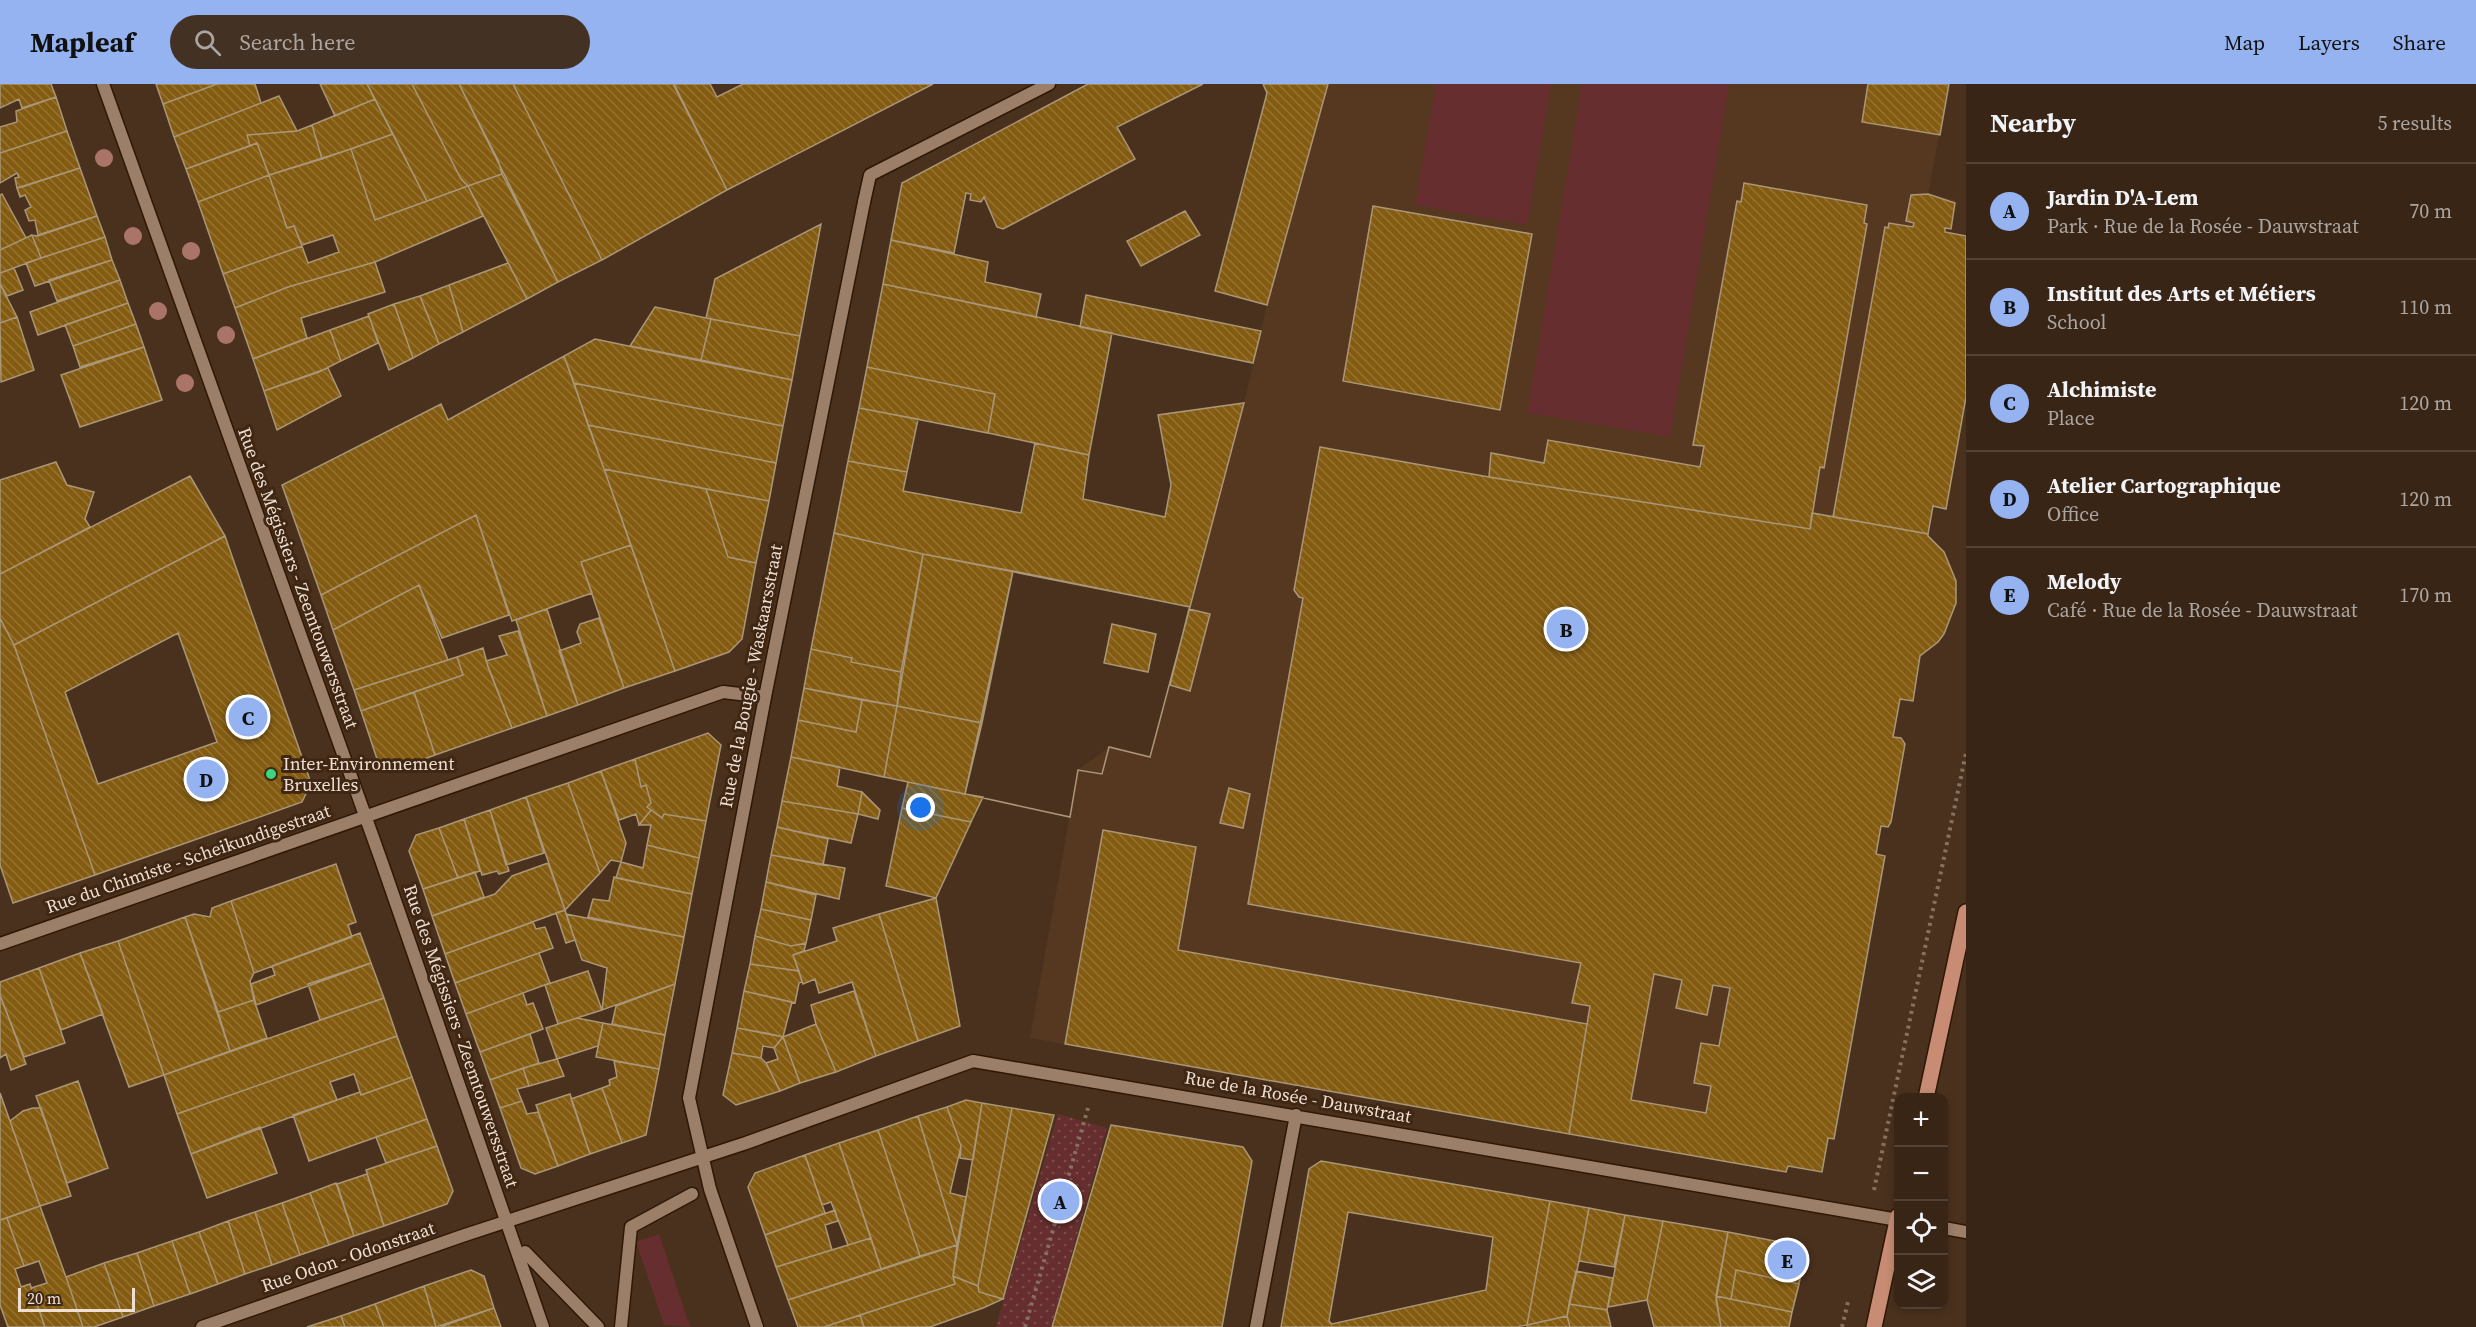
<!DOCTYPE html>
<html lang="en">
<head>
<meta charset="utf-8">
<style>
  :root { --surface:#382516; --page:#433123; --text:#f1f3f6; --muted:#aba5a1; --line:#524235; --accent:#95b2f1 }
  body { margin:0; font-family:"Source Serif 4",serif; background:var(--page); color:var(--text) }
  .controls { position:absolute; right:18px; bottom:18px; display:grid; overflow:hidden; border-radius:12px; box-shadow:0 3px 9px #0003 }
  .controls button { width:54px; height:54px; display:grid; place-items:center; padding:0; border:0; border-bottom:2px solid var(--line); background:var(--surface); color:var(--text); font:30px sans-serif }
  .scale { position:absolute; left:18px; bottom:15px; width:117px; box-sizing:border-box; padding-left:6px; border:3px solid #efdfd3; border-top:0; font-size:16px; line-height:21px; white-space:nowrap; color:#efdfd3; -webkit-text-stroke:4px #3f2713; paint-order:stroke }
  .you { position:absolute; left:921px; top:724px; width:21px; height:21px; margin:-15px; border:4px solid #fff; border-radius:50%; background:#1a73e8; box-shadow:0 0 0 9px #1a73e833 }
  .badge { display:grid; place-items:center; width:39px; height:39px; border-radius:50%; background:var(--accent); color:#111; font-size:20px; font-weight:700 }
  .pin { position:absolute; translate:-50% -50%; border:3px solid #fff; box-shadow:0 2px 6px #0006 }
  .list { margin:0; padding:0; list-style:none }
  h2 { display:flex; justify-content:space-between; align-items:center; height:78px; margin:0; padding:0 24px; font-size:26px }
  h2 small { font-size:20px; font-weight:400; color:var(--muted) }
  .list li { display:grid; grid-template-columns:39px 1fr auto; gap:18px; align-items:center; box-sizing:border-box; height:96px; padding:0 24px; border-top:2px solid var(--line) }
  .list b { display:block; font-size:22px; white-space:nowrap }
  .list p { margin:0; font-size:20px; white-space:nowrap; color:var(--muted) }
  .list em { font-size:20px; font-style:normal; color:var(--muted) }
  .icon { flex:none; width:33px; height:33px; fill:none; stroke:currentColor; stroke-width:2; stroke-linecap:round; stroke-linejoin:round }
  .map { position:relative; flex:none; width:1966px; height:1243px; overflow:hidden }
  header { display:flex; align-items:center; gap:36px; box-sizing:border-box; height:84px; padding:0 30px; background:var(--accent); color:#111 }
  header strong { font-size:28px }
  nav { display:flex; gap:33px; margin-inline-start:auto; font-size:21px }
  .search { width:420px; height:54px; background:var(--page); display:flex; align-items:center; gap:15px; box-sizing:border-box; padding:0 21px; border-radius:33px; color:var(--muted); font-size:22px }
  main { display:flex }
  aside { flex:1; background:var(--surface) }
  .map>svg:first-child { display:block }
  .built { fill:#563820 }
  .grass { fill:#662e2e }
  .park { fill:url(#park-dots) }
  .building { fill:url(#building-back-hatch); stroke:#aa9678; stroke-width:1.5; fill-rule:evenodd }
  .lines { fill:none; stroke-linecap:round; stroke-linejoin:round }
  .service-casing { stroke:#2f1805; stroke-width:15 }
  .pedestrian-casing { stroke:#2f1805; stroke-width:15 }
  .minor-casing { stroke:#2f1805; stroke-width:15 }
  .primary-casing { stroke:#2f1805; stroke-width:18 }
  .path { stroke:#86705f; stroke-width:4; stroke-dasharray:3 4.5; stroke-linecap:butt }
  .service { stroke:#9c7f69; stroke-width:12 }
  .pedestrian { stroke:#9c7f69; stroke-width:12 }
  .minor { stroke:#9c7f69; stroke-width:12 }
  .primary { stroke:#c78c73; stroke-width:15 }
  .tree { fill:#aa7469 }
  .poi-dot { fill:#39d87f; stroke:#3f2713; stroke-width:2 }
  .labels { text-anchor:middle; stroke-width:6; stroke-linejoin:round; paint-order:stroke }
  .street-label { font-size:18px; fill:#efdfd3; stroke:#3f2713 }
  .poi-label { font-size:18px; fill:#efdfd3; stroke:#3f2713; text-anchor:start }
</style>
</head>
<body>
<header>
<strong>Mapleaf</strong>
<div class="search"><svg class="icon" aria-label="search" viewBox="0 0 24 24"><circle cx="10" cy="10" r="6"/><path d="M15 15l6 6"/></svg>Search here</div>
<nav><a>Map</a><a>Layers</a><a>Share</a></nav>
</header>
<main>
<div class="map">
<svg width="1966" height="1243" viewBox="0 0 1966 1243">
  <defs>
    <pattern id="park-dots" width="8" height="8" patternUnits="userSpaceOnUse" patternTransform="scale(1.5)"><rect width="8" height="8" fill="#662e2e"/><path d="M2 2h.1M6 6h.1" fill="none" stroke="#7c4c4b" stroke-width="1.8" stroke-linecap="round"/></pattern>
    <pattern id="building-back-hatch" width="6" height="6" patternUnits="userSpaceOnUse" patternTransform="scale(1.5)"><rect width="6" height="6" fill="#835c11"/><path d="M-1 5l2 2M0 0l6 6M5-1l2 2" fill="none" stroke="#957333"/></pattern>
  </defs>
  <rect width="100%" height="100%" fill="#4a311d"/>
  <path class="built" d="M1328,0H1949L1928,110L1955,116L1951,145L1946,144L1945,148L1966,152V313L1946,425L1933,423L1928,452L1944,467L1949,477L1956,497V519L1944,550L1938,558L1920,573L1913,617L1900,615L1893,652L1901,654L1905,660L1891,738L1888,743H1881L1876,770L1885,772L1834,1055L1828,1054L1822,1088L1788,1082L1786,1088L1030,954L1078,686L1109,663L1150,673L1244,319L1267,221Z"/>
  <path class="grass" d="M1436,0H1551L1527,141L1415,121Z
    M1582,0H1729L1670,353L1527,329Z
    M659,1150L687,1234L691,1243L664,1241L636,1158Z"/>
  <path class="park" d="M1058,1030L1107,1044L1051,1243H996Z"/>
  <path class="building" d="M0,0H51L56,13L22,24L19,15L0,24Z
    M156,0H217L163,20Z
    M217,0H255L261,19L174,53L163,20Z
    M320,0H367L375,15L335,32Z
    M367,0H412L461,95L468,102L427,117Z
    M412,0H459L498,76L502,90L468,102L461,95Z
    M459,0H513L602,176L558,198Z
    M513,0H673L727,106L602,176Z
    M674,0H710L717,13L743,0H933L727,106Z
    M1088,0H1203L1117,43L1135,75L1003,145L997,143L984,113L981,118L970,116L971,110L966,109L954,169L891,156L902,99Z
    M1263,0H1328L1267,221L1215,207L1267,9Z
    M1868,0H1949L1940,51L1862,38Z
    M279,12L297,47L247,51L250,62L186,85L174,53Z
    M56,13L67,47L0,69V43L17,38L16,27Z
    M375,15L393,50L322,75L312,41Z
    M312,41L322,75L269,91L257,59L250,62L247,51L297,47Z
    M67,47L80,84L22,103L17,104L15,94L19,93L17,89L0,99V69Z
    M393,50L427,117L375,136L351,65Z
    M257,59L269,91L198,118L186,85Z
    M351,65L375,136L468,102L483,132L375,178L288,203L235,224L223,190L302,162L308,179L339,168L333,151L302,161L294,142L287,144L269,91Z
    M80,84L97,132L38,151L35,136L29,137L25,126L31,123L25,111L20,113L17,104Z
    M502,90L558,198L527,215L468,102Z
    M269,91L287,144L294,142L302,162L223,190L198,118Z
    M1744,99L1867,121L1864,139L1867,140L1824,384L1820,383L1810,445L1489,393L1491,369L1544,379L1548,356L1700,383L1704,362L1693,361L1737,117L1741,118Z
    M2,110L26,154L0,166V111Z
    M1928,110L1955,119L1951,145L1945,144V148L1966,152V313L1946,425L1933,422L1928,450L1833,433L1885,143L1888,144L1889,139L1913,143L1914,139L1906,137L1911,111Z
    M1373,122L1532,150L1500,326L1343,297Z
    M1185,127L1200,151L1141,182L1127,157Z
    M97,132L105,153L41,174L32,151L38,152Z
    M821,140L800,252L706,234L715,195Z
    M32,151L41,174L0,189V166Z
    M105,153L112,176L35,202L26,179Z
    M891,156L988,178L985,198L1041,210L1036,233L883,200Z
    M112,176L120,196L57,217L49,196Z
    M375,178L385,208L301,234L307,254L253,275L235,224L288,203Z
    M508,179L527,215L463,248L449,201Z
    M14,184L23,206L7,212L0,200V189Z
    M120,196L128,219L38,251L30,228Z
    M0,200L17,233L0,239Z
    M883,200L1112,249L1089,371L988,349L995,310L867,283Z
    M449,201L463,248L439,260L420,212Z
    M1086,211L1261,247L1253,279L1080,243Z
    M420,212L439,260L413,274L394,220Z
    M128,219L136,240L73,262L65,241Z
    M394,220L413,274L389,286L368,230Z
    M655,223L711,235L701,276L630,262Z
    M369,232L378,259L341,277L330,246Z
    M17,233L34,286L1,298L0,239Z
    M711,235L800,252L792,296L701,276Z
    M136,240L144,263L80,283L73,262Z
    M330,246L341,277L319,288L264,307L253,275Z
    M595,255L792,296L783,342L574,299L564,272Z
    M144,263L162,316L80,343L61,291Z
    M564,272L631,461L581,478L592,509L512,537L476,431L321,511L282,401L441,320L448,336Z
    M867,283L995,310L988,349L859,324Z
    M328,284L341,312L277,346L264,307Z
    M574,299L783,342L776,379L588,341Z
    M1244,319L1190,523L923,470L834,449L848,377L907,388L903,407L1021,429L1035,359L1089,371L1083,415L1165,433L1171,401L1158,331Z
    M859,324L918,335L907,388L848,377Z
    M588,341L776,379L769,417L604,385Z
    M1320,363L1489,393L1810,445L1812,429L1928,450V452L1944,468L1956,497V519L1944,550L1938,558L1920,572L1913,617L1900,615L1893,653L1901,654L1905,660L1891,738L1888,743L1881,742L1876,770L1885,772L1834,1055L1828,1054L1822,1088L1788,1082L1786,1088L1569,1050L1590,922L1572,919L1581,879L1248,820L1303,514L1299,513L1294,506ZM1654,890L1682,896L1676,924L1707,931L1713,901L1730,904L1719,962L1701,959L1694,999L1711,1002L1706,1029L1631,1016Z
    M56,378L67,401L94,408L85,435L90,443L0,490V396Z
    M604,385L706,405L728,473L756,479L742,555L729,568L675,587Z
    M190,392L225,452L14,561L0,534V490Z
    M706,405L769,417L756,479L728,473Z
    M476,431L509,531L442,554L419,501L333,546L321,511Z
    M834,449L923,470L901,588L851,578L852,574L811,565Z
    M225,452L311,699L302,718L95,791L14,561ZM178,549L217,658L98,700L65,608Z
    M631,461L675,587L624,604L581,478Z
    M923,470L1013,487L982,639L897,622Z
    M1013,487L1190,523L1150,673L1109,663L1102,690L1078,686L1070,733L965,710ZM1112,540L1156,550L1148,588L1104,579Z
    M1013,487L1190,523L1150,673L1109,663L1102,690L1078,686L1070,733L965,710Z
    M419,501L448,576L354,606L333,546Z
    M547,525L578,621L547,632L516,536Z
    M1189,525L1210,530L1190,607L1170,601Z
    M0,534L14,561L95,791L13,819L0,781Z
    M599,534L624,604L578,621L559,567L581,559L577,548L580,540Z
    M518,547L547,632L512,644L486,577L507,571L499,552Z
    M483,564L488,583L512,644L435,671L414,608L463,591L457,573Z
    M811,565L852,574L851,578L901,588L897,622L804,604Z
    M457,573L463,591L361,627L354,606Z
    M804,604L862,616L856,648L798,636Z
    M414,608L435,671L394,686L378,678L361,627Z
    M862,616L897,622L884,693L791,673L798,636L856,648Z
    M897,622L982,639L965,710L884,693Z
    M708,649L721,661L706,737L664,730L662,734L647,723L651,719L646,701L641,703L635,675Z
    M791,673L840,683L837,702L862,708L858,730L782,717Z
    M635,675L641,703L646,701L651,719L647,723L651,726L639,741L636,730L619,736L601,687Z
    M601,687L626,759L621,778L611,776L600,789L568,699Z
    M908,698L965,710L983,713L971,738L902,724Z
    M568,699L600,789L565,826L526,713Z
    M1229,704L1250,710L1243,744L1220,739Z
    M862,708L880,726L878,735L858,730Z
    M526,713L544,769L506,781L490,726Z
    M782,717L858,730L851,759L777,743Z
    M902,724L971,738L936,814L886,802Z
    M490,726L509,787L499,790L497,787L482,791L464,735Z
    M651,726L662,734L664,730L706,737L699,774L647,761L651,741H639Z
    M464,735L480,787L458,794L439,744Z
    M777,743L828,755L823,781L771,771Z
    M439,744L458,794L423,805L409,767L416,751Z
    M1103,746L1196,763L1178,866L1587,940L1569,1050L1065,960Z
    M647,761L699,774L692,810L616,794L621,778L643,784Z
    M771,771L845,784L839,815L766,798Z
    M548,779L565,826L445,870L432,832L495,810L512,792Z
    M336,780L356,838L348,841L352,853L254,889L231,817Z
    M475,788L484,813L432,832L423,805Z
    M614,793L692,810L684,853L588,833L593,815L609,817Z
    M766,798L816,811L811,836L761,825Z
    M936,814L960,942L918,957L879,830Z
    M231,817L254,889L250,897L254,916L218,928L185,833L194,830L210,833L212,824Z
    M761,825L811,836L806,859L791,862L755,852Z
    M565,826L575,856L566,859L556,829Z
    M566,830L684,853L675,900L602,926L607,884L582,876Z
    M879,830L918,957L876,972L852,898L819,909L815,895L803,900L793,871L837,857L833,844Z
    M185,833L230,967L164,991L118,857Z
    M533,838L536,845L545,843L553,864L455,899L445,870Z
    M360,849L371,879L256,921L251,900L275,891L272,882Z
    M755,852L791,862L806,859L804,867L793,871L799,887L750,880Z
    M118,857L164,991L129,1003L80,869Z
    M80,869L103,930L61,946L39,884Z
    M539,869L550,899L466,930L455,899Z
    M371,879L384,914L320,936L308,900Z
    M750,880L799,887L802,898L799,899L795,919L744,907Z
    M39,884L65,959L24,973L0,911V898Z
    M588,887L602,926L558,940L545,901Z
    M675,900L665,951L612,940L616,922Z
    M744,907L792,918L783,953L737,944Z
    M854,907L876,972L836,988L816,940L811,921Z
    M523,909L527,921L533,919L543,945L480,968L466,930Z
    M0,911L26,980L11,986L6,970L0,974Z
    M384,914L397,952L177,1030L164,991Z
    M254,916L267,954L230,967L218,928Z
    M577,934L603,939L598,962L557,975L546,944Z
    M603,939L665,951L659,985L596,973Z
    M816,940L836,988L800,999L783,953Z
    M737,944L766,949L783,953L774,964L763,962L761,974L732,969Z
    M530,950L539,979L490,996L480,968Z
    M397,952L412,993L361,1011L354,990L330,998L337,1016L191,1070L177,1030Z
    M783,953L800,999L780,1007L766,979L778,975L774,964Z
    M732,969L761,974L766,979L780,1007L736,1021L723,1011Z
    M557,975L564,992L529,1002L523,984Z
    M614,977L659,985L646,1051L622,1059L602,1004L610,1001L609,996L617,993Z
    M523,984L529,1002L517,1005L522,1017L500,1024L490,996Z
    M412,993L427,1035L309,1077L293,1031L360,1008L361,1011Z
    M78,997L108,1084L67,1099L36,1012Z
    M602,1004L622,1059L590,1070L571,1015Z
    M0,1009L40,1122L0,1136Z
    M570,1010L590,1070L558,1082L536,1021Z
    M966,1016L982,1019L973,1076L960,1074L961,1062L947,1023Z
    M522,1017L527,1030L538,1028L558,1082L535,1090L521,1084L500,1024Z
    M982,1019L1012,1024L978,1202L953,1192Z
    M947,1023L961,1062L950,1109L966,1113L957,1161L918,1032Z
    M33,1024H41L71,1112L40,1122L10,1037L23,1027Z
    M1012,1024L1054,1031L1003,1215L979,1208L978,1202Z
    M918,1032L957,1161L920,1172L878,1046Z
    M427,1035L437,1062L386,1079L376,1053Z
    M1111,1041L1243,1063L1252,1077L1222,1243H1052Z
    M260,1043L277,1089L207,1114L191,1070Z
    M878,1046L920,1172L881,1185L839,1059Z
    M839,1059L871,1154L848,1161L831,1118L822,1121L805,1071Z
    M437,1062L453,1107L447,1120L384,1142L366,1086Z
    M805,1071L825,1129L765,1151L748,1103L755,1089Z
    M1321,1077L1550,1117L1527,1241L1516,1243H1281L1309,1085ZM1348,1128L1493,1153L1486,1206L1332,1240L1329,1237Z
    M367,1090L384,1142L354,1152L337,1100Z
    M336,1099L354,1152L329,1161L310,1109Z
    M310,1109L329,1161L300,1171L282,1119Z
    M1550,1117L1589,1124L1579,1177L1567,1232L1527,1241Z
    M282,1119L300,1171L272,1181L255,1128Z
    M40,1122L66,1193L83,1243H45L31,1204L47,1199L39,1177L24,1182L7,1134Z
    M1589,1124L1625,1131L1614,1183L1579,1177Z
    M835,1126L838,1137L825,1141L832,1166L776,1183L765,1151Z
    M255,1128L272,1181L245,1190L228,1137Z
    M1625,1131L1663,1137L1647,1216L1608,1223Z
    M7,1134L24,1182L15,1185L21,1203L30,1200L45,1243H8L0,1221V1136Z
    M228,1137L245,1190L218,1200L199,1148Z
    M1663,1137L1728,1148L1716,1216L1721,1243H1654L1647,1216Z
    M199,1148L218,1200L190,1210L172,1157Z
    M1728,1148L1796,1161L1805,1172L1799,1200L1736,1186L1731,1215L1716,1212Z
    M871,1154L881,1185L788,1216L776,1183Z
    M172,1157L190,1210L154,1222L137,1169Z
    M957,1161L953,1192L955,1200L824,1243H798L788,1216Z
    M137,1169L154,1222L123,1233L104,1179Z
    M104,1179L123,1233L94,1243H83L66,1193Z
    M471,1186L484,1192L494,1224L436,1243L424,1202Z
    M1736,1186L1799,1200L1792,1228L1731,1215Z
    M1576,1187L1613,1194L1607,1226L1569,1220Z
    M953,1192L978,1202L979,1208L1003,1215L983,1224L930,1243H864L860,1231L955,1200Z
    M424,1202L436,1243H384L375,1220Z
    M1716,1212L1792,1228L1789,1243H1721Z
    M375,1220L384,1243H345L341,1232Z
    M1569,1220L1607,1226L1611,1243H1570L1567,1232Z
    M494,1224L501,1243H440Z
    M860,1231L864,1243H824Z
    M341,1232L345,1243H307Z
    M1567,1232L1570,1243H1527V1241Z"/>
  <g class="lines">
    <g class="service-casing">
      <path id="service" d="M864,118L870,91L1049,0"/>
    </g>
    <g class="pedestrian-casing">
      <path id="pedestrian" d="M525,1168L598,1243
        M621,1243L631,1143L692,1110"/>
    </g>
    <g class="minor-casing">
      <path id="minor" d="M103,0L381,776L543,1243
        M0,860L723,608L765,613
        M1944,1144L1966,1148
        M202,1243L462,1152L746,1059L973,977L1898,1136
        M757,1243L710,1105L689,1014L765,613L864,118
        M1256,1243L1296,1031"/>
    </g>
    <g class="primary-casing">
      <path id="primary" d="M1926,1014L1966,828
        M1874,1243L1898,1132"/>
    </g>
    <path class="path" d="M1874,1106L1966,669
      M1025,1243L1088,1024
      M1842,1243L1848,1218"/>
    <use href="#service" class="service"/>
    <use href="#pedestrian" class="pedestrian"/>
    <use href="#minor" class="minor"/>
    <use href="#primary" class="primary"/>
  </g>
  <g class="tree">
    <circle cx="104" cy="74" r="9"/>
    <circle cx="133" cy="152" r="9"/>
    <circle cx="191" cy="167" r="9"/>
    <circle cx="158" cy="227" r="9"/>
    <circle cx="226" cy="251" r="9"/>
    <circle cx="185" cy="299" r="9"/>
  </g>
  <circle class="poi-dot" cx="271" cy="690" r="6"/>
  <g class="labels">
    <g class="street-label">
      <text transform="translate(298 494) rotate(70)" y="6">Rue des Mégissiers - Zeemtouwersstraat</text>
      <text transform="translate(751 592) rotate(-79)" y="6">Rue de la Bougie - Waskaarsstraat</text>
      <text transform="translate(188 775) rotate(-19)" y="6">Rue du Chimiste - Scheikundigestraat</text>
      <text transform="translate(461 952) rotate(71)" y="6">Rue des Mégissiers - Zeemtouwersstraat</text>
      <text transform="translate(1298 1013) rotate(10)" y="6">Rue de la Rosée - Dauwstraat</text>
      <text transform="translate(348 1173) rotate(-19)" y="6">Rue Odon - Odonstraat</text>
    </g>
    <g class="poi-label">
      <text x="283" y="686">Inter-Environnement<tspan x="283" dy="21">Bruxelles</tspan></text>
    </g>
  </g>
</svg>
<div class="controls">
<button>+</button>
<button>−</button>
<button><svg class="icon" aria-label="locate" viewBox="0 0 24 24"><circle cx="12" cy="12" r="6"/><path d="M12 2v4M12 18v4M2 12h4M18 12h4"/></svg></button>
<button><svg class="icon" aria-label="layers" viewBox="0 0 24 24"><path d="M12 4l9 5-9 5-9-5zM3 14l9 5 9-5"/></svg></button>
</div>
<div class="scale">20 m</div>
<div class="you"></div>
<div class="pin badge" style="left:1060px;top:1117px">A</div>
<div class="pin badge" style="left:1566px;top:545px">B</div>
<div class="pin badge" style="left:248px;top:633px">C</div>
<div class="pin badge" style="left:206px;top:695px">D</div>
<div class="pin badge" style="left:1787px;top:1176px">E</div>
</div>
<aside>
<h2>Nearby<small>5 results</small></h2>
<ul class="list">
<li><span class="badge">A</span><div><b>Jardin D'A-Lem</b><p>Park · Rue de la Rosée - Dauwstraat</p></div><em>70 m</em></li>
<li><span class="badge">B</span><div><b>Institut des Arts et Métiers</b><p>School</p></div><em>110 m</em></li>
<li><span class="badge">C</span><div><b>Alchimiste</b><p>Place</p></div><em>120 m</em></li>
<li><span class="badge">D</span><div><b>Atelier Cartographique</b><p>Office</p></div><em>120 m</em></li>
<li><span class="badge">E</span><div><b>Melody</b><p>Café · Rue de la Rosée - Dauwstraat</p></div><em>170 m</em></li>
</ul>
</aside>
</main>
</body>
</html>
